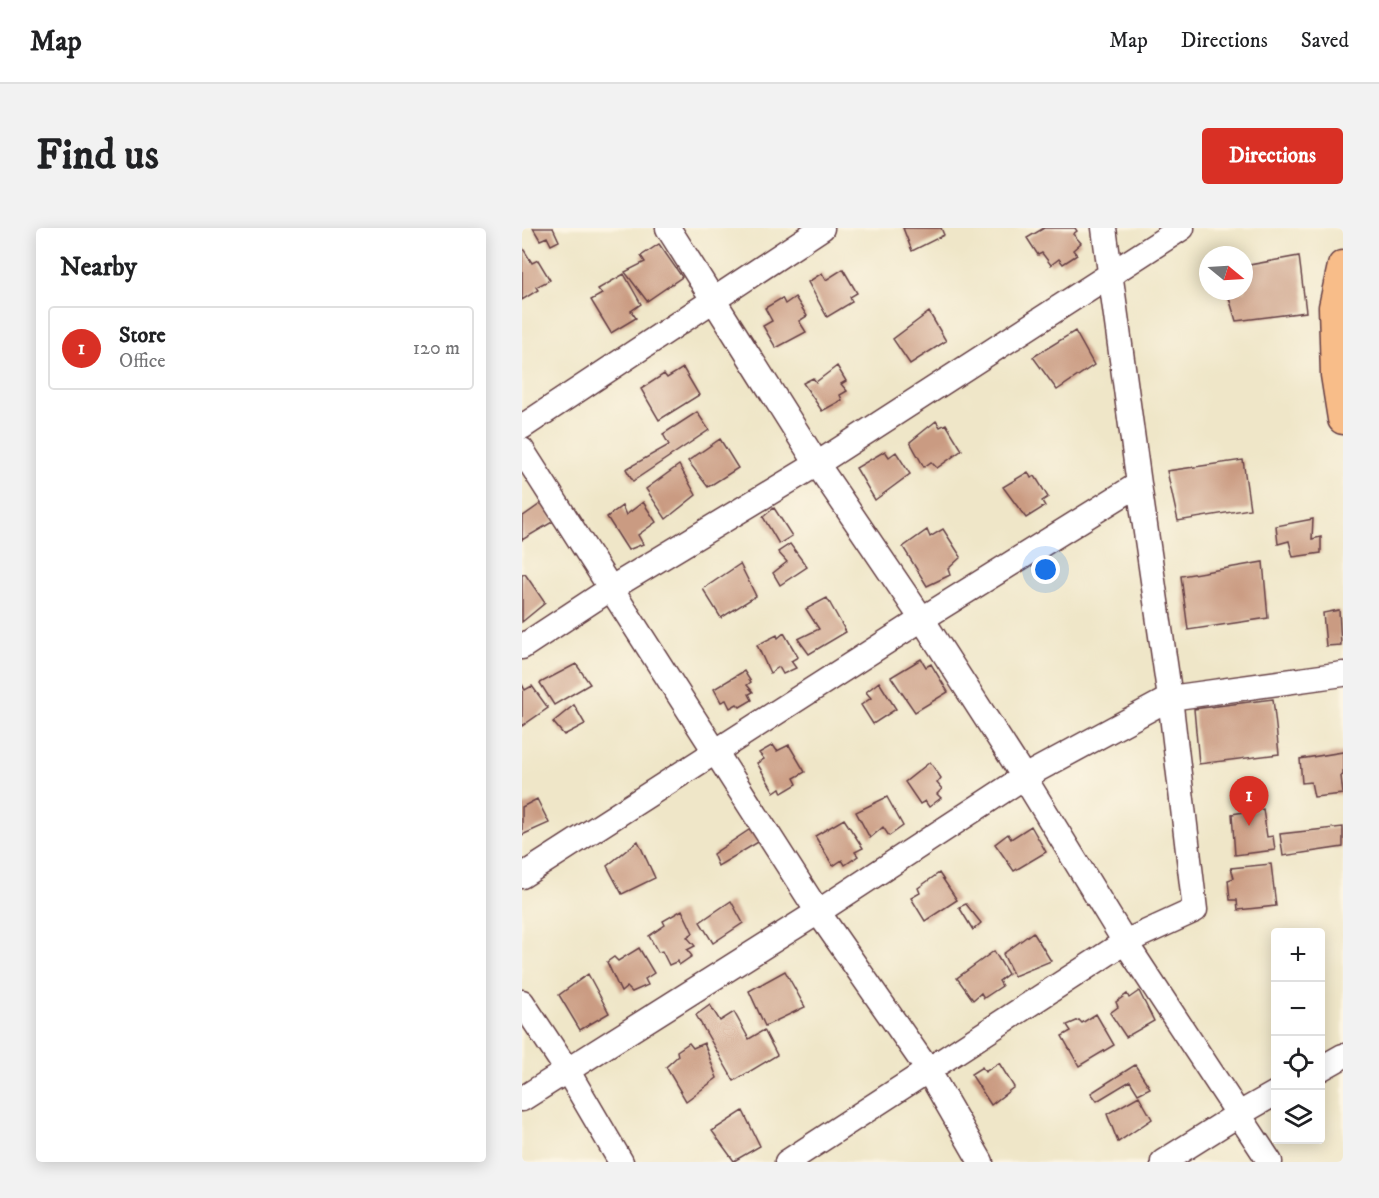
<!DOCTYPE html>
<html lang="en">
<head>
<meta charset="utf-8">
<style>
  :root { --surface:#fff; --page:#f2f2f2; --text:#202124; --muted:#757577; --line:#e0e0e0; --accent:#d93025 }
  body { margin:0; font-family:"IM FELL DW Pica",serif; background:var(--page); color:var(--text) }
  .controls { position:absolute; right:18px; bottom:18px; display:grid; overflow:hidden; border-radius:6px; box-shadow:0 3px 15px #0003 }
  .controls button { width:54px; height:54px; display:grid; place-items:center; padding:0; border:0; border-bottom:2px solid var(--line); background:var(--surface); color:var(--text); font:30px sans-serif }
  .compass { position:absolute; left:677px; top:18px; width:54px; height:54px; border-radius:50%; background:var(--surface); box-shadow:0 3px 15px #0003; rotate:108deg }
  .you { position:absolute; left:524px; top:342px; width:21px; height:21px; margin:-15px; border:4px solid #fff; border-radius:50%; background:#1a73e8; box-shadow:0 0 0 9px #1a73e833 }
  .badge { display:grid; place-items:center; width:39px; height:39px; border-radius:50%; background:var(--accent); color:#fff; font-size:20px; font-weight:700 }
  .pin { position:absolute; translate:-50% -50px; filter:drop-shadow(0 2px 3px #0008) }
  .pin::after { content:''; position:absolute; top:32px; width:21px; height:18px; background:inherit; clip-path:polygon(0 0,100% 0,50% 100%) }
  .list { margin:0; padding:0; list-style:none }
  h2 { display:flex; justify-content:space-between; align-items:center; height:78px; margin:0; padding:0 24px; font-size:26px }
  h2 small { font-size:20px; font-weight:400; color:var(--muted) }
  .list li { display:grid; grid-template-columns:39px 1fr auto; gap:18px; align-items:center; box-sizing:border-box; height:84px; margin:0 12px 12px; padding:0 12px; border:2px solid var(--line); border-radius:6px }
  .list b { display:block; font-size:22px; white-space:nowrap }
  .list p { margin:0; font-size:20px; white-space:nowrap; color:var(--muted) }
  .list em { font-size:20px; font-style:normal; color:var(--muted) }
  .icon { flex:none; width:33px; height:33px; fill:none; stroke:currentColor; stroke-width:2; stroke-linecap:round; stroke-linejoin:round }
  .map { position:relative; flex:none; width:821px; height:934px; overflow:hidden; border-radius:6px }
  header { display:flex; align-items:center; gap:36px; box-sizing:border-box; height:84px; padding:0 30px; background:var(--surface); border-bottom:2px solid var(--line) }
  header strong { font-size:28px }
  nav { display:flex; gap:33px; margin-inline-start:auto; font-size:21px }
  .intro { display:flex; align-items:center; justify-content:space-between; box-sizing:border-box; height:144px; padding:0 36px }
  h1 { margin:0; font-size:42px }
  .button { padding:15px 27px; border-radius:6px; background:var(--accent); color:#fff; font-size:21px; font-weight:700 }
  main { display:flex; gap:36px; padding:0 36px }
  aside { flex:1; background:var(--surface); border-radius:6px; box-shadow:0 3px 15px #0003 }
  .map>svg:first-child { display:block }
  .building { fill:#ca9b82 }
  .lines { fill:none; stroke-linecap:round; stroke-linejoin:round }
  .minor-casing { stroke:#633d43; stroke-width:27 }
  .major-casing { stroke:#633d43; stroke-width:33 }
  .minor { stroke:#fff; stroke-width:24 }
  .major { stroke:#f8bd89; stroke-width:30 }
</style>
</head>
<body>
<header>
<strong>Map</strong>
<nav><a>Map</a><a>Directions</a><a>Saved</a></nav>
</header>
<div class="intro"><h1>Find us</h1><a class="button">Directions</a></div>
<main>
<aside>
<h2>Nearby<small></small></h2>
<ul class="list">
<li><span class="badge">1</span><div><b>Store</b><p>Office</p></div><em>120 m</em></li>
</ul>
</aside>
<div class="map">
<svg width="821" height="934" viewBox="0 0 821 934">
  <rect width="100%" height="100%" fill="#fcf5e5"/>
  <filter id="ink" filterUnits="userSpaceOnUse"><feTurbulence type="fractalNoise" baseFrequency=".0167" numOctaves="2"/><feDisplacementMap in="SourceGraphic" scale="12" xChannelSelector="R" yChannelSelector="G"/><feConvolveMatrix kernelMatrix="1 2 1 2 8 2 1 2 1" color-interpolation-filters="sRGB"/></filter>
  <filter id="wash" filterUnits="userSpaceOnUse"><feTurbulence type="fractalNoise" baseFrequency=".008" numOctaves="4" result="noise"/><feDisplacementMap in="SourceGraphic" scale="24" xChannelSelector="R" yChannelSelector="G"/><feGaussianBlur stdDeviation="1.35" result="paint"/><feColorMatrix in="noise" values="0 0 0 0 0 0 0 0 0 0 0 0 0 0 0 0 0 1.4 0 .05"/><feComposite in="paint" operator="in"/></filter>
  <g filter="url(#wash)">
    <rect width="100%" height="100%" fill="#efe6c8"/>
    <g id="blocks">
      <path class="building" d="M11,0H31L37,13L29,17L25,9L18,12Z
        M381,0H419L422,7L390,23Z
        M522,0H553L555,3L551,6L559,15L551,22L555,27L541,36L537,31L529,37L520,25L516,27L505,10Z
        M137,16L160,49L125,73L103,44L123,34L119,28Z
        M0,19L10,35L16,32L28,52L14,59L16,62L0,72Z
        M777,28L784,84L714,93L705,63H722V38Z
        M321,41L335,65L328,69L330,74L305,89L286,54L300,45L304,52Z
        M102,46L119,76L109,83L114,90L89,105L69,72L80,66L76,61Z
        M273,69L285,88L277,93L284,104L254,120L241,98L250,93L243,80L260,70L263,76Z
        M407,84L424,113L388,136L371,111Z
        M553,103L572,137L535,162L511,129Z
        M315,138L324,153L319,156L325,163L318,167L320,172L300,183L281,155L291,150L294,154Z
        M161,140L177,167L137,192L119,161L142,146L145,150Z
        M175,184L187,202L111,253L104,241L147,217L141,206Z
        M414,193L418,199L424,196L440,222L415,240L409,234L402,239L388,214Z
        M198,211L216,240L186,259L166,233Z
        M363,223L367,229L374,224L388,246L353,272L334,240Z
        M721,232L728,281L656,293L645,243Z
        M157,237L174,267L144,291L124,261Z
        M506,244L509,250L513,248L526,269L520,273L523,278L504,290L481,259Z
        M21,274L32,293L0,312V289Z
        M121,274L134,294L116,307L121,316L106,322L85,289L100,278L104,287Z
        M252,280L270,308L257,316L241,289Z
        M791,291L790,311L799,309V325L771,329L767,313L756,316L754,298Z
        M421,301L439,329L426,341L428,347L405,358L381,319L405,302L408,309Z
        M268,316L285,339L258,357L251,345L265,334L256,324Z
        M741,334L746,390L666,402L659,348Z
        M218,336L234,368L199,390L181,361Z
        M3,346L23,375L0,394V347Z
        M305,370L324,404L287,426L276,411L297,401L284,381Z
        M817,382L819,417L804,418L801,385Z
        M262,405L276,429L269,433L274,440L261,446L257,439L248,445L235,417L255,407L256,410Z
        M399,431L404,439L409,436L426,464L393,484L369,449Z
        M54,436L68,456L32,477L18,455Z
        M222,443L229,454L225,457L231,464L227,466L230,472L218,479L215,476L208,480L204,472L199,474L192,461Z
        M357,454L374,481L351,496L339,477L349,470L344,464Z
        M0,456L3,462L10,458L26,480L0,498Z
        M751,471L757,526L677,536L672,481Z
        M52,477L63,496L42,507L31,494Z
        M251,517L255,523L267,517L283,544L272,550L275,556L260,565L258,560L252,564L235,535L242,531L237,525Z
        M821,524V547L819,548L821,566L792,569L789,554L780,555L778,531Z
        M408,534L419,550L415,555L420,561L415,566L419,570L407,579L403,573L398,576L383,554Z
        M365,569L381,598L367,608L361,599L348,610L334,584Z
        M15,571L27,595L0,607V579Z
        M741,581L745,609L751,608L753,622L713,627L710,586Z
        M322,591L341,620L333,624L336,628L323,637L320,632L311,638L293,608Z
        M233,598L243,610L196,638L191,626Z
        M509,598L524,624L492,643L473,616L486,606L489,611Z
        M821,599V619L761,628L758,606Z
        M116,613L133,650L100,666L85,638Z
        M749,636L754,678L716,682L715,672H708L706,652L712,650L709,640Z
        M417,645L435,672L403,693L389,670L398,665L396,660Z
        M209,673L221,695L191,715L178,694Z
        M444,676L459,695L451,702L437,679Z
        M160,682L171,705L165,709L173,718L165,722L170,728L157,737L156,733L147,737L140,723L136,724L127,708L143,697L141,693Z
        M511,704L529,733L492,748L481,726Z
        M117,720L132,745L123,751L126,757L110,764L105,759L99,764L85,734L92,729L96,733Z
        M472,723L486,746L477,753L480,758L462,770L459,765L451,772L435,750Z
        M263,743L283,779L243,798L227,763Z
        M66,746L87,785L58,802L37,767Z
        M617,763L632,793L604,809L588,785L596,779L594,774L605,766L607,770Z
        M188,777L198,793L212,784L227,811L242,802L255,827L212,853L174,787Z
        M574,786L592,817L557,838L540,808L549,803L545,797L557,792L560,795Z
        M167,815L171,820L182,815L195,850L164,873L144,839L156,828L155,823Z
        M477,835L492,859L469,877L449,846L460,839L463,844Z
        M613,837L628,860L616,866L608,853L575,873L569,865Z
        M617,868L630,891L596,914L585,886Z
        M221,883L238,918L212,933L190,903Z"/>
    </g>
  </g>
  <g filter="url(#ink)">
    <use href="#blocks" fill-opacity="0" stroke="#633d43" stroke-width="1.5"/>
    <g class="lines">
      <g class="minor-casing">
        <path id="minor" d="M146,0L295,236L400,391L502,549L603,714L748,934
          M0,199L300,0
          M0,222L296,684L406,842L459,934
          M0,419L88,361L295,236L660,0
          M0,648L400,391L617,256
          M0,774L45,842L99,934
          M798,841L821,828
          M0,871L296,684L502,549L648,470L821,446
          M265,934L603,714L673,682L648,470L617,256L582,0
          M641,934L717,886L754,865"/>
      </g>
      <g class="major-casing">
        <path id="major" d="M821,38L812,79L814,147L821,191"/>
      </g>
      <use href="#minor" class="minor"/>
      <use href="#major" class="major"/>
    </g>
  </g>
</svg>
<div class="controls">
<button>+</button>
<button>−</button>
<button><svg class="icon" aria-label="locate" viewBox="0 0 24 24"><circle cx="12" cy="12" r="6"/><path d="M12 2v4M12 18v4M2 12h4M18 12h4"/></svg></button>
<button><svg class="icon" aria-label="layers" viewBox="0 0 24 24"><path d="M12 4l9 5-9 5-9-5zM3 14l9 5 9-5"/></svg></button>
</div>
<svg class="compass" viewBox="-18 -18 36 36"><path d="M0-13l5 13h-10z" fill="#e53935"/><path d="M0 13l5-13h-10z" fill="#757577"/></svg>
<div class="you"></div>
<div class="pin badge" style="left:727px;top:598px">1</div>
</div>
</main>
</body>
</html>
